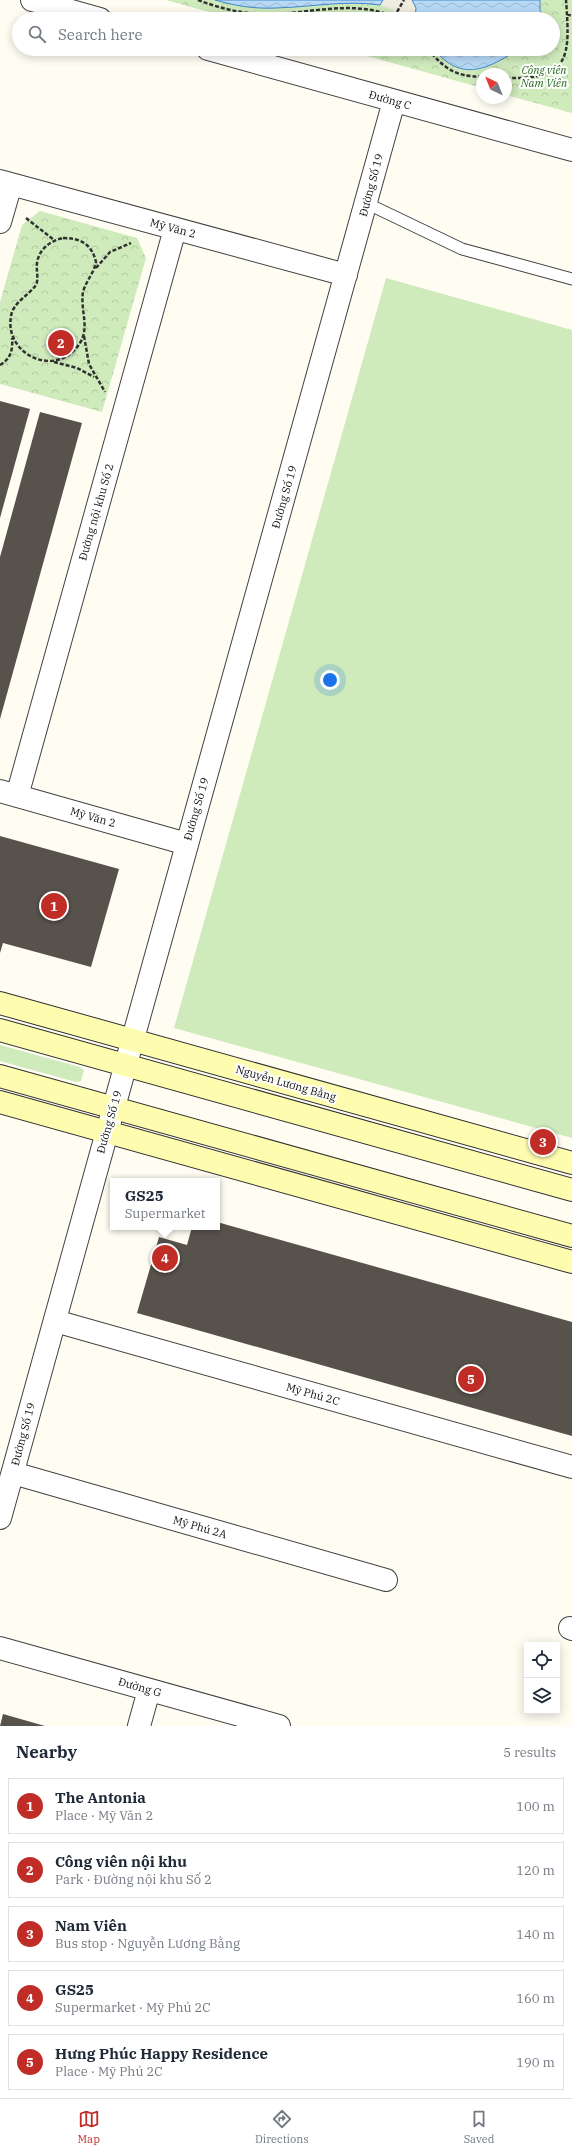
<!DOCTYPE html>
<html lang="en">
<head>
<meta charset="utf-8">
<style>
  :root { --surface:#fff; --page:#f2f2f3; --text:#1f2937; --muted:#747a83; --line:#e0e1e3; --accent:#c02d27 }
  body { margin:0; font-family:"IBM Plex Serif",serif; background:var(--page); color:var(--text) }
  .controls { position:absolute; right:12px; bottom:12px; display:grid; overflow:hidden; border-radius:0px; box-shadow:0 2px 10px #0003 }
  .controls button { width:36px; height:36px; display:grid; place-items:center; padding:0; border:0; border-bottom:1px solid var(--line); background:var(--surface); color:var(--text); font:20px sans-serif }
  .compass { position:absolute; left:476px; top:68px; width:36px; height:36px; border-radius:50%; background:var(--surface); box-shadow:0 2px 10px #0003; rotate:317deg }
  .you { position:absolute; left:330px; top:680px; width:14px; height:14px; margin:-10px; border:3px solid #fff; border-radius:50%; background:#1a73e8; box-shadow:0 0 0 6px #1a73e833 }
  .badge { display:grid; place-items:center; width:26px; height:26px; border-radius:50%; background:var(--accent); color:#fff; font-size:13px; font-weight:700 }
  .pin { position:absolute; translate:-50% -50%; border:2px solid #fff; box-shadow:0 1px 4px #0006 }
  .popup { position:absolute; left:110px; top:1178px; width:110px; height:52px; box-sizing:border-box; display:grid; place-content:center; border-radius:0px; background:var(--surface); filter:drop-shadow(0 1px 3px #0005); font-size:13px; white-space:nowrap; color:var(--muted) }
  .popup b { font-size:15px; color:var(--text) }
  .popup::after { content:''; position:absolute; left:50%; top:100%; margin-left:-8px; border:8px solid transparent; border-top-color:var(--surface) }
  .list { margin:0; padding:0; list-style:none }
  h2 { display:flex; justify-content:space-between; align-items:center; height:52px; margin:0; padding:0 16px; font-size:17px }
  h2 small { font-size:13px; font-weight:400; color:var(--muted) }
  .list li { display:grid; grid-template-columns:26px 1fr auto; gap:12px; align-items:center; box-sizing:border-box; height:56px; margin:0 8px 8px; padding:0 8px; border:1px solid var(--line); border-radius:0px }
  .list b { display:block; font-size:15px; white-space:nowrap }
  .list p { margin:0; font-size:13px; white-space:nowrap; color:var(--muted) }
  .list em { font-size:13px; font-style:normal; color:var(--muted) }
  .icon { flex:none; width:22px; height:22px; fill:none; stroke:currentColor; stroke-width:2; stroke-linecap:round; stroke-linejoin:round }
  .map { position:relative; flex:none; width:572px; height:1726px; overflow:hidden }
  .search { position:absolute; background:var(--surface); box-shadow:0 2px 10px #0003; left:12px; right:12px; top:12px; height:44px; display:flex; align-items:center; gap:10px; box-sizing:border-box; padding:0 14px; border-radius:22px; color:var(--muted); font-size:15px }
  .sheet { height:372px; background:var(--surface) }
  nav { display:flex; justify-content:space-around; align-items:center; box-sizing:border-box; height:56px; border-top:1px solid var(--line); background:var(--surface); font-size:11px; color:var(--muted) }
  nav a { display:grid; justify-items:center; gap:2px }
  nav .on { color:var(--accent) }
  .map>svg:first-child { display:block }
  .grass { fill:#cfeabb }
  .park { fill:url(#park-crowns) }
  .plaza { fill:#f0ede0 }
  .water { fill:url(#water-waves); stroke:#3e88cd }
  .building { fill:#58524c }
  .lines { fill:none; stroke-linecap:round; stroke-linejoin:round }
  .service-casing { stroke:#424242; stroke-width:13 }
  .minor-casing { stroke:#424242; stroke-width:24 }
  .tertiary-casing { stroke:#424242; stroke-width:24 }
  .secondary-casing { stroke:#313131; stroke-width:24 }
  .path { stroke:#313131; stroke-width:2.5; stroke-dasharray:4 2; stroke-linecap:butt }
  .service { stroke:#fff; stroke-width:11 }
  .minor { stroke:#fff; stroke-width:22 }
  .tertiary { stroke:#fff; stroke-width:22 }
  .secondary { stroke:#fefcae; stroke-width:22 }
  .labels { text-anchor:middle; stroke-width:4; stroke-linejoin:round; paint-order:stroke }
  .park-label { font-size:11px; font-style:italic; fill:#28681f; stroke:#fff }
  .street-label { font-size:11px; fill:#0f0f0f; stroke:#fff }
</style>
</head>
<body>
<div class="map">
<svg width="572" height="1726" viewBox="0 0 572 1726">
  <defs>
    <pattern id="park-crowns" width="20" height="18" patternUnits="userSpaceOnUse"><rect width="20" height="18" fill="#cfeabb"/><path d="M2 6a3 3 0 1 1 6 0M12 15a3 3 0 1 1 6 0" fill="none" stroke="#b1c8a0"/></pattern>
    <pattern id="water-waves" width="16" height="10" patternUnits="userSpaceOnUse"><rect width="16" height="10" fill="#b7d9f6"/><path d="M0 5q4-4 8 0t8 0" fill="none" stroke="#9cb9d2"/></pattern>
  </defs>
  <rect width="100%" height="100%" fill="#fffdf2"/>
  <path class="grass" d="M386,278L572,330V1138L174,1028Z
    M0,1045L80,1067L84,1070L81,1081L76,1082L0,1061Z"/>
  <path class="park" d="M166,0H572V113L506,95V74H482V88L342,49H553V19H234Z
    M40,211L137,238L146,258L102,412L0,384V302L22,225Z"/>
  <path class="plaza" d="M383,0H412L416,8L415,19H405L391,9L380,5Z"/>
  <path class="water" d="M215,0H383L380,5C343,0 313,7 276,8C255,9 235,6 215,0Z
    M412,0H540V11L548,19H415L416,8Z
    M434,49H519C488,69 461,83 434,49Z"/>
  <path class="building" d="M0,401L30,409L0,518Z
    M40,412L82,423L0,719V557Z
    M0,836L119,869L91,967L3,943L0,953Z
    M217,1222L572,1322V1436L137,1313L159,1237L187,1245L192,1227H217Z
    M3,1714L45,1726H0Z"/>
  <g class="lines">
    <g class="service-casing">
      <path id="service" d="M366,203L462,249L572,279"/>
    </g>
    <g class="minor-casing">
      <path id="minor" d="M32,0L100,19
        M208,49L572,150
        M0,181L346,275
        M0,222L11,184
        M0,791L187,844
        M17,796L175,229
        M107,1132L394,101
        M55,1321L572,1467
        M13,1473L386,1580
        M570,1628L572,1629
        M0,1648L279,1726
        M139,1726L149,1690"/>
    </g>
    <g class="tertiary-casing">
      <path id="tertiary" d="M0,1518L107,1132"/>
    </g>
    <g class="secondary-casing">
      <path id="secondary" d="M0,1003L572,1163
        M0,1030L572,1190
        M0,1076L572,1236
        M0,1102L572,1262"/>
    </g>
    <path class="path" d="M198,0C224,10 252,16 280,14C318,11 363,0 397,19
      M567,14L572,16
      M394,17L404,0
      M428,49C445,69 454,76 482,77
      M506,78C571,80 570,56 566,0
      M26,218L54,240
      M63,238C80,238 92,244 96,262C94,273 86,281 83,292C80,310 90,327 80,343C56,381 0,353 12,312C17,300 29,295 36,285C39,278 36,271 37,263C39,249 50,241 63,238Z
      M96,268L110,252L131,243
      M84,336L89,364L105,392
      M54,362L77,368L94,377
      M0,365C11,359 13,349 12,338"/>
    <use href="#service" class="service"/>
    <use href="#minor" class="minor"/>
    <use href="#tertiary" class="tertiary"/>
    <use href="#secondary" class="secondary"/>
  </g>
  <g class="labels">
    <g class="park-label">
      <text x="544" y="74">Công viên<tspan x="544" dy="13">Nam Viên</tspan></text>
    </g>
    <g class="street-label">
      <text transform="translate(390 100) rotate(16)" y="4">Đường C</text>
      <text transform="translate(371 185) rotate(-75)" y="4">Đường Số 19</text>
      <text transform="translate(173 228) rotate(15)" y="4">Mỹ Văn 2</text>
      <text transform="translate(284 497) rotate(-74)" y="4">Đường Số 19</text>
      <text transform="translate(96 512) rotate(-74)" y="4">Đường nội khu Số 2</text>
      <text transform="translate(196 809) rotate(-74)" y="4">Đường Số 19</text>
      <text transform="translate(93 817) rotate(16)" y="4">Mỹ Văn 2</text>
      <text transform="translate(286 1083) rotate(16)" y="4">Nguyễn Lương Bằng</text>
      <text transform="translate(109 1122) rotate(-74)" y="4">Đường Số 19</text>
      <text transform="translate(313 1394) rotate(16)" y="4">Mỹ Phú 2C</text>
      <text transform="translate(23 1434) rotate(-75)" y="4">Đường Số 19</text>
      <text transform="translate(200 1527) rotate(16)" y="4">Mỹ Phú 2A</text>
      <text transform="translate(140 1687) rotate(16)" y="4">Đường G</text>
    </g>
  </g>
</svg>
<div class="controls">
<button><svg class="icon" aria-label="locate" viewBox="0 0 24 24"><circle cx="12" cy="12" r="6"/><path d="M12 2v4M12 18v4M2 12h4M18 12h4"/></svg></button>
<button><svg class="icon" aria-label="layers" viewBox="0 0 24 24"><path d="M12 4l9 5-9 5-9-5zM3 14l9 5 9-5"/></svg></button>
</div>
<svg class="compass" viewBox="-18 -18 36 36"><path d="M0-13l5 13h-10z" fill="#e53935"/><path d="M0 13l5-13h-10z" fill="#747a83"/></svg>
<div class="you"></div>
<div class="pin badge" style="left:54px;top:906px">1</div>
<div class="pin badge" style="left:61px;top:343px">2</div>
<div class="pin badge" style="left:543px;top:1142px">3</div>
<div class="pin badge" style="left:165px;top:1258px">4</div>
<div class="popup"><b>GS25</b>Supermarket</div>
<div class="pin badge" style="left:471px;top:1379px">5</div>
<div class="search"><svg class="icon" aria-label="search" viewBox="0 0 24 24"><circle cx="10" cy="10" r="6"/><path d="M15 15l6 6"/></svg>Search here</div>
</div>
<section class="sheet">
<h2>Nearby<small>5 results</small></h2>
<ul class="list">
<li><span class="badge">1</span><div><b>The Antonia</b><p>Place · Mỹ Văn 2</p></div><em>100 m</em></li>
<li><span class="badge">2</span><div><b>Công viên nội khu</b><p>Park · Đường nội khu Số 2</p></div><em>120 m</em></li>
<li><span class="badge">3</span><div><b>Nam Viên</b><p>Bus stop · Nguyễn Lương Bằng</p></div><em>140 m</em></li>
<li><span class="badge">4</span><div><b>GS25</b><p>Supermarket · Mỹ Phú 2C</p></div><em>160 m</em></li>
<li><span class="badge">5</span><div><b>Hưng Phúc Happy Residence</b><p>Place · Mỹ Phú 2C</p></div><em>190 m</em></li>
</ul>
</section>
<nav>
<a class="on"><svg class="icon" aria-label="map" viewBox="0 0 24 24"><path d="M3 6l6-2 6 2 6-2v14l-6 2-6-2-6 2zM9 4v14M15 6v14"/></svg>Map</a>
<a><svg class="icon" aria-label="directions" viewBox="0 0 24 24"><path d="M12 3l9 9-9 9-9-9zM9 14v-3h6M13 9l2 2-2 2"/></svg>Directions</a>
<a><svg class="icon" aria-label="saved" viewBox="0 0 24 24"><path d="M7 4h10v16l-5-4-5 4z"/></svg>Saved</a>
</nav>
</body>
</html>
